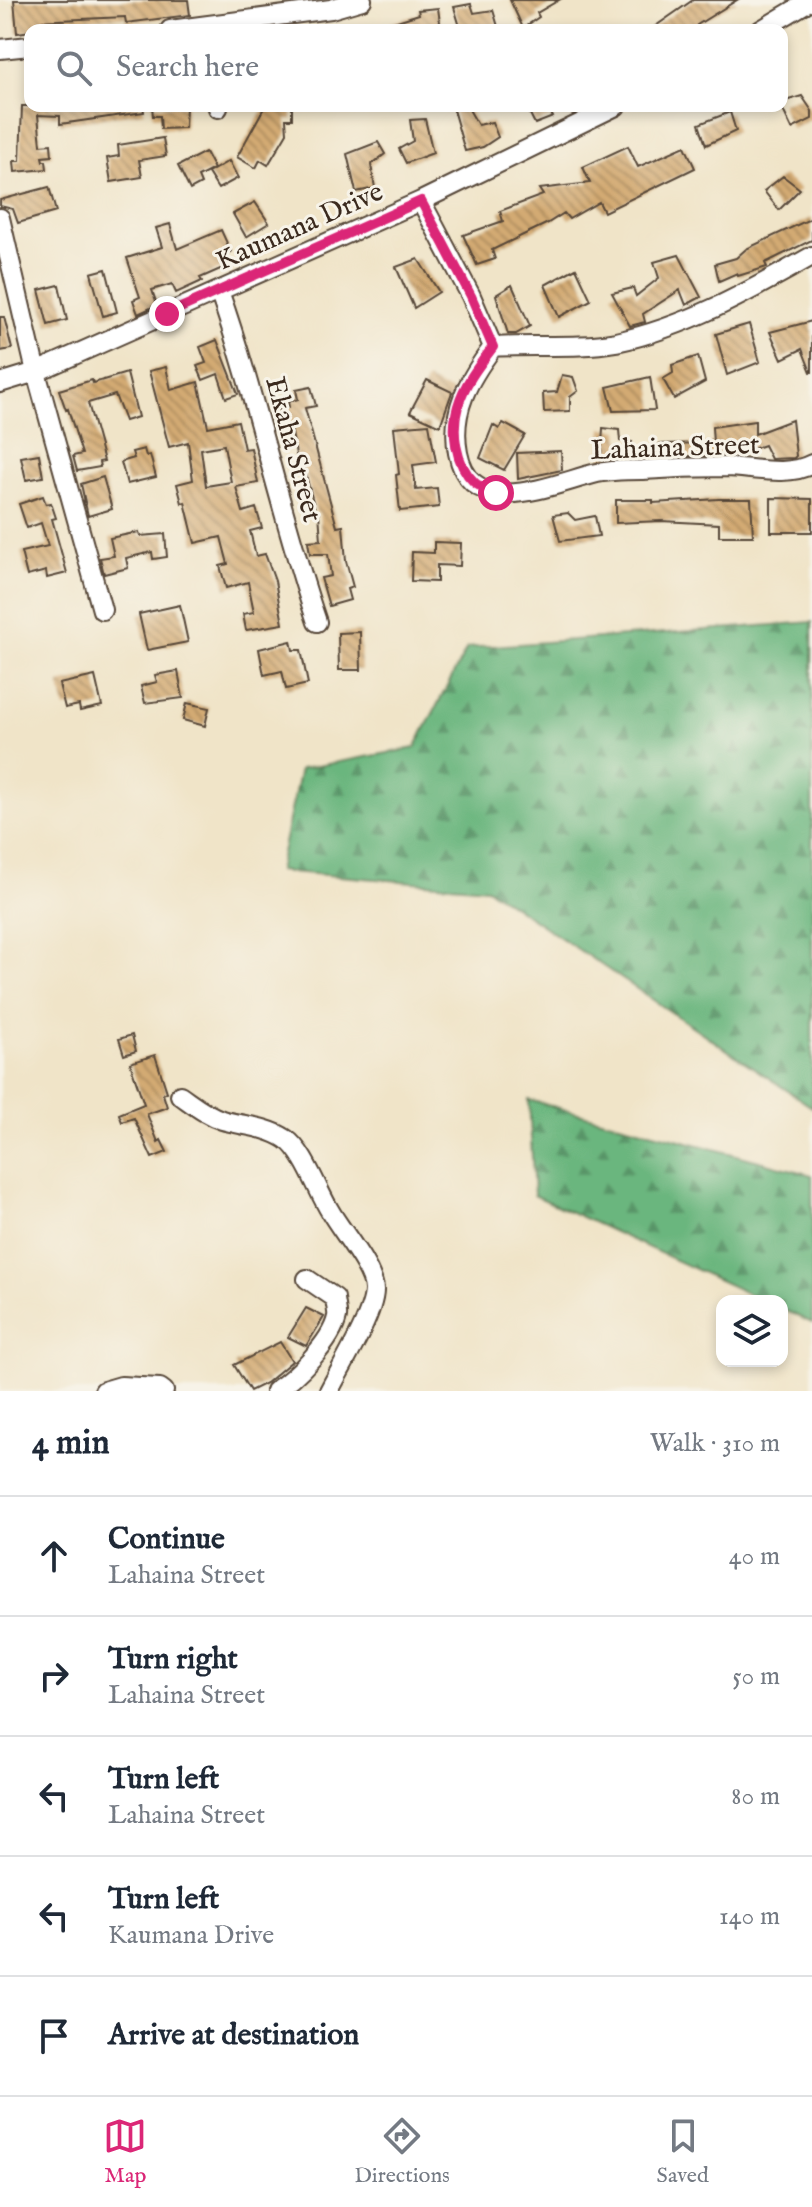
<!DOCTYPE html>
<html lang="en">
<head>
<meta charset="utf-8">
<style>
  :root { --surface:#fff; --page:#f2f2f3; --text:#1f2937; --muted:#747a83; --line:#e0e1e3; --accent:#db2777 }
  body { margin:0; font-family:"IM FELL English",serif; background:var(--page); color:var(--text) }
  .controls { position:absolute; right:24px; bottom:24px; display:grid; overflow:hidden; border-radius:16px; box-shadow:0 4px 12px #0003 }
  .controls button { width:72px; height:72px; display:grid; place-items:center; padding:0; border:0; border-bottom:2px solid var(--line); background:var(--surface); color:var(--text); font:40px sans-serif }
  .stop { position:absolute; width:24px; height:24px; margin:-18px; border:6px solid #db2777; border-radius:50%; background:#fff }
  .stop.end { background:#db2777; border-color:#fff; box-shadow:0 2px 8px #0008 }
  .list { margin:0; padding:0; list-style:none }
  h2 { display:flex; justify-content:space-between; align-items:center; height:104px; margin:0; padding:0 32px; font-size:34px }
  h2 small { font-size:26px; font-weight:400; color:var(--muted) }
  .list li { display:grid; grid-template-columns:52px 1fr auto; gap:24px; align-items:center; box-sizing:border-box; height:120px; padding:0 32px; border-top:2px solid var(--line) }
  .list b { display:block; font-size:30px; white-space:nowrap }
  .list p { margin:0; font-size:26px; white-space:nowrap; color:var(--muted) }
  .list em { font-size:26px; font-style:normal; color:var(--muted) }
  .icon { flex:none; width:44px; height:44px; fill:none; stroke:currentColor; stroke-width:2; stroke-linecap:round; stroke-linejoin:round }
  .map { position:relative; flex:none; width:812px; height:1391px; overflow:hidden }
  .search { position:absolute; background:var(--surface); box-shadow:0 4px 12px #0003; left:24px; right:24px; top:24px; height:88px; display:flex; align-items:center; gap:20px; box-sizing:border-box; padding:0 28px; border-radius:16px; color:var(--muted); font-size:30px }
  .sheet { height:704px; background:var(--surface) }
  nav { display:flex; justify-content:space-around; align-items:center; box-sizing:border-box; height:112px; border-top:2px solid var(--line); background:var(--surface); font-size:22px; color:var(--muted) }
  nav a { display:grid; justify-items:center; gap:4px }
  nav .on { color:var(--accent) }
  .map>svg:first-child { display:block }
  .forest { fill:url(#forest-firs); stroke:#52704e; stroke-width:2 }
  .building { fill:url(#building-back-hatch); fill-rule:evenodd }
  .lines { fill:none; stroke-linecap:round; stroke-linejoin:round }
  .minor-casing { stroke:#564638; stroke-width:22 }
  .minor { stroke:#fff; stroke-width:18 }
  .route { stroke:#db2777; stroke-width:10 }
  .labels { text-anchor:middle; stroke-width:6; stroke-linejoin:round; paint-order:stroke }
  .street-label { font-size:28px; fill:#3b2a1e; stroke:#f7f3e8 }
</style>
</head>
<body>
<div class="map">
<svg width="812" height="1391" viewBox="0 0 812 1391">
  <defs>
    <pattern id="forest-firs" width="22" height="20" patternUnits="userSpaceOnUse" patternTransform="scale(2)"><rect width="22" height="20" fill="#6ab67e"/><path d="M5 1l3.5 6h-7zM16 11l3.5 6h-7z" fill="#589467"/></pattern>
    <pattern id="building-back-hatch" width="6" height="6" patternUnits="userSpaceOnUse" patternTransform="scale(2)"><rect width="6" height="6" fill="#d3aa73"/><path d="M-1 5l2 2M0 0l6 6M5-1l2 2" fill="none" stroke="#ac8b5e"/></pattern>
  </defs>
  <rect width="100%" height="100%" fill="#f7f3e8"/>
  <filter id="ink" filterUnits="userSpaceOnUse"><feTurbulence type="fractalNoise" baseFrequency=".0125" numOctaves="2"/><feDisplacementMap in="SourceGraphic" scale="16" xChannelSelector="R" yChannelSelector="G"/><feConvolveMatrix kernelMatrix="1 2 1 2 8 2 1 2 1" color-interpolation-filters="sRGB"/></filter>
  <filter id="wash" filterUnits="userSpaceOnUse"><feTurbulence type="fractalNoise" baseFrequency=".006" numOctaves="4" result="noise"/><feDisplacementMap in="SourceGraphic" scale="32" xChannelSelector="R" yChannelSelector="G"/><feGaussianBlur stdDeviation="1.8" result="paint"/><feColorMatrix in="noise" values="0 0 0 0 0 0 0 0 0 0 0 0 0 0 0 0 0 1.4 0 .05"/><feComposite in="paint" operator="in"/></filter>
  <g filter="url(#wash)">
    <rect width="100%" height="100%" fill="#f0e4c8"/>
    <path class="forest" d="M812,622V1107L487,888L278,871L300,769L415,748L467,648Z
      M529,1100L812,1175V1323L782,1309V1301H764L534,1195Z"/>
    <g id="blocks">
      <path class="building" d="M14,0H188L190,15L126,23L125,17L38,21L39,30L17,33Z
        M510,0H559L537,13L539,17L523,28Z
        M693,0H737L697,25L700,30H650Z
        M471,4L474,13L493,10L499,30H461L454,7Z
        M438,8L441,30H376L375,28L419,14L418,10Z
        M802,96L812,111V119L792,129L782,108V102Z
        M22,106H143L144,112L60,124V116L38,115L41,145L51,144L52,156L42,157L43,161H46L47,169L15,172L14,161H20Z
        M152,106H186L185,128L161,129L160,116H153Z
        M265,106H292V119H286L287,133L268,165L260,160L256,168L237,157Z
        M452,106H467L478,125L492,122L498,137L483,147L465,151Z
        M526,106H547L553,117L535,124Z
        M730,112L736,131L706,145L699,124Z
        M425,119L433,153L406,163L399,149L413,141L410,120Z
        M163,138L166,156L139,160L142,177L111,182L107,158L119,156L118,145Z
        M378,142L385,154L371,165L375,188L356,192L347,154Z
        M628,146L638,167L685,146L695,168L604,212L599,202L569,219L564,213L548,223L492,250L495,259L477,265L463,235L503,221L500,211L543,195L539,189L590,183L583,167Z
        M205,152L214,169L198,177L201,184L190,190L178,166Z
        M229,161L238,178L218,189L208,173Z
        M783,176L800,189L779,210L764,191Z
        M49,187L56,212L18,223L13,209L0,206V200Z
        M255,202L269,223L246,237L233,214Z
        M812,218V240L765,263L767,267L738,276L737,273L719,281L715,264L736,258L746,249Z
        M170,224L177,249L221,230L231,252L220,257L225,267L200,278L202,281L176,293L172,284L152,290L157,305L138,314L133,300L140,297L127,258L162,247L156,228Z
        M679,255L701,297L686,305L680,290L643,314L645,322L630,326L612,293L633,288L636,296L659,278L654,262Z
        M418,259L439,292L414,308L396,267Z
        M576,268L591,300L559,317L545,285Z
        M106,269L117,312L103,316L91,273Z
        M59,285L67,320L48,325L39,290Z
        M512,285L530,326L516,334H508L496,295Z
        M0,317H4L12,349L0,351Z
        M812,321V372H811L802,349L782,359L770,332Z
        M749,324L760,362L727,375L716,334Z
        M217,340L238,394L226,398L218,374L203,380L197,366L206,363L200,347Z
        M698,356L705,382L674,399L663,379L673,373L672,365Z
        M166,367L171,390L198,382L208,427L238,421L244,449L251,448L258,483L236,487L243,512L256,508L262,528L250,531L256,556L265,554L275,581L283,624L246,630L243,614L254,612L248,582L226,588L220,566L228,564L221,537L195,543L185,502L182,503L177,484L193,480L188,442L169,447L149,371ZM224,445L231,482L206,486L201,449Z
        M127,373L138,417L125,421L115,395L88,403L104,461L99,462L100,467L77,471L73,456L82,454L68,409L66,410L59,390L92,380L93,383Z
        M562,375L573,377L578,391L570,397V411L544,412L543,393L557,392Z
        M650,377L655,410L613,411L607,387Z
        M427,380L452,392L440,426L410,412Z
        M311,387L316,406L305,408L337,527L343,526L346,561L353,587L347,589L350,600L329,606L321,578L331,576L328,554H310L308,541L321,540L319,513H316L304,468L299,470L291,428L278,430L274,411L289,407L288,402L298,399L296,390Z
        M792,420L796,456L794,458L771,459L764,445L750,450L730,452V455L659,457V444L713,443L712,427L755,421V434Z
        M503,423L525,435L504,470L480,458L493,425L499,429Z
        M429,424L436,462L413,465L416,490L437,488L439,507L400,511L396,475L399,474L394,427Z
        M603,428L619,430L620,441L632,442L633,458L601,460Z
        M144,449L146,456L150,455L156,477L127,484L121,462L134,458L132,452Z
        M561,451L562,470L518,479L517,453Z
        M39,454L43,477L26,480L21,457Z
        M103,477L112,509L88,516L81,484Z
        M43,496L46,504L51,503L56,518L52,519L67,573L47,578L46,571L27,576L21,552L48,546L41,523L27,528L19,504Z
        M771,498L812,499V532H771Z
        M719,499H751L753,536H719V524L661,521L616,523V500H653V503Z
        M568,513L575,520L595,516L599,536L560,541L553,515Z
        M139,532L140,536L165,534L167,557L153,559L152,552L126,558L128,568L104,574L100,558L114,556L110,538Z
        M434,542L461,543L460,566L437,565V582L411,581L412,552L434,553Z
        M180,605L188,642L147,650L139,614Z
        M360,632L361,670H339L338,633Z
        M291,641L293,650H301L308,684L286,689L282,671L264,675L259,649Z
        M178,671L183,698L145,703L141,686L157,682L155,675Z
        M95,676L102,706L80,711L79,705L65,708L59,684Z
        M187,703L209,708L205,726L183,720Z
        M132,1035L136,1051L124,1055L119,1039Z
        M155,1055L167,1092L163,1094L167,1107L147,1114L158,1142L161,1140L167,1152L152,1158L134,1118L122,1122L119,1114L144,1104L130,1063Z
        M306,1308L324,1317L306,1346L288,1337Z
        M280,1342L292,1361L266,1383L250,1391L234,1365Z"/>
    </g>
  </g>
  <g filter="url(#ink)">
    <use href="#blocks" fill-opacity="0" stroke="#564638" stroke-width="2"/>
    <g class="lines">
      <g class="minor-casing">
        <path id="minor" d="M170,30L331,9L362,0
          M761,30L811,0
          M0,49L30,46
          M218,106V108
          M421,201L471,296L493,347C469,379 450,411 458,453C471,521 550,485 593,474C608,470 626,470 642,470C670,468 699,467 727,467C753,468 788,477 812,464
          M0,218L36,372L102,610
          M219,291C257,399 280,513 317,622
          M493,347C533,344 577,349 616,342C687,327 750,291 812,256
          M0,383L36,372L421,201L616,106
          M180,1095C193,1104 206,1115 222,1120C242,1126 267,1126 286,1139C304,1151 318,1192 330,1211C341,1231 375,1270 374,1291C373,1316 341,1367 329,1391
          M104,1391L121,1386L160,1388L164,1391
          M275,1391C295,1378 332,1342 337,1317C338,1312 335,1303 335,1298L307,1279"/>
      </g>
      <use href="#minor" class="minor"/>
    </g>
  </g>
  <g class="lines" filter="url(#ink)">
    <path class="route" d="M167,314L421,201L471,296L493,347C480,364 464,384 458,406C451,430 455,464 474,482C479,487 489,490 496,493"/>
  </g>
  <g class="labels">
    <g class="street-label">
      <text transform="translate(299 225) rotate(-24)" y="10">Kaumana Drive</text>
      <text transform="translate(675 446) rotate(-2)" y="10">Lahaina Street</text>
      <text transform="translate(295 449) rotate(75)" y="10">Ekaha Street</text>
    </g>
  </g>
</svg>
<div class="controls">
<button><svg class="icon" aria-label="layers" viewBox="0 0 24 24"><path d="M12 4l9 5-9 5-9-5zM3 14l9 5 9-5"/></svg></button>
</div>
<div class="stop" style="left:496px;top:493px"></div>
<div class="stop end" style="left:167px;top:314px"></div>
<div class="search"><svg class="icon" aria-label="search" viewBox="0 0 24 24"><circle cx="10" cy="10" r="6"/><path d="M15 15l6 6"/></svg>Search here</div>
</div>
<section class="sheet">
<h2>4 min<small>Walk · 310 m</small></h2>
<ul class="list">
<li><svg class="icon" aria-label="ahead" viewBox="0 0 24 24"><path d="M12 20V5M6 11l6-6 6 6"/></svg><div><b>Continue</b><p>Lahaina Street</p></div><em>40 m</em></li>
<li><svg class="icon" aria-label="right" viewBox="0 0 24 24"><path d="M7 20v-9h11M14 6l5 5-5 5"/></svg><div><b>Turn right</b><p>Lahaina Street</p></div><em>50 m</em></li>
<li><svg class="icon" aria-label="left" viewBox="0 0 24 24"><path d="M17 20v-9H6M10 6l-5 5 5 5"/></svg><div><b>Turn left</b><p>Lahaina Street</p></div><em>80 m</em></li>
<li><svg class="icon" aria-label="left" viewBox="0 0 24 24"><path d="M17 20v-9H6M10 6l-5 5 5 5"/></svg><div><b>Turn left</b><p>Kaumana Drive</p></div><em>140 m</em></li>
<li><svg class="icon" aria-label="arrive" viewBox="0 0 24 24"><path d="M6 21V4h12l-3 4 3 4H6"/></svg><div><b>Arrive at destination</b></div></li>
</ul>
</section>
<nav>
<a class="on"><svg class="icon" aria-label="map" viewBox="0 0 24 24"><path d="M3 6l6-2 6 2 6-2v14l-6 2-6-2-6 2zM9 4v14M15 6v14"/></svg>Map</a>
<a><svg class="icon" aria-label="directions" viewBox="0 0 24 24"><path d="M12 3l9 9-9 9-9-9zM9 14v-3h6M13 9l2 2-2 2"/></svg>Directions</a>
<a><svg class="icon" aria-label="saved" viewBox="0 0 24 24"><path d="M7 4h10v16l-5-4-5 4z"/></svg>Saved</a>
</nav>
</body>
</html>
